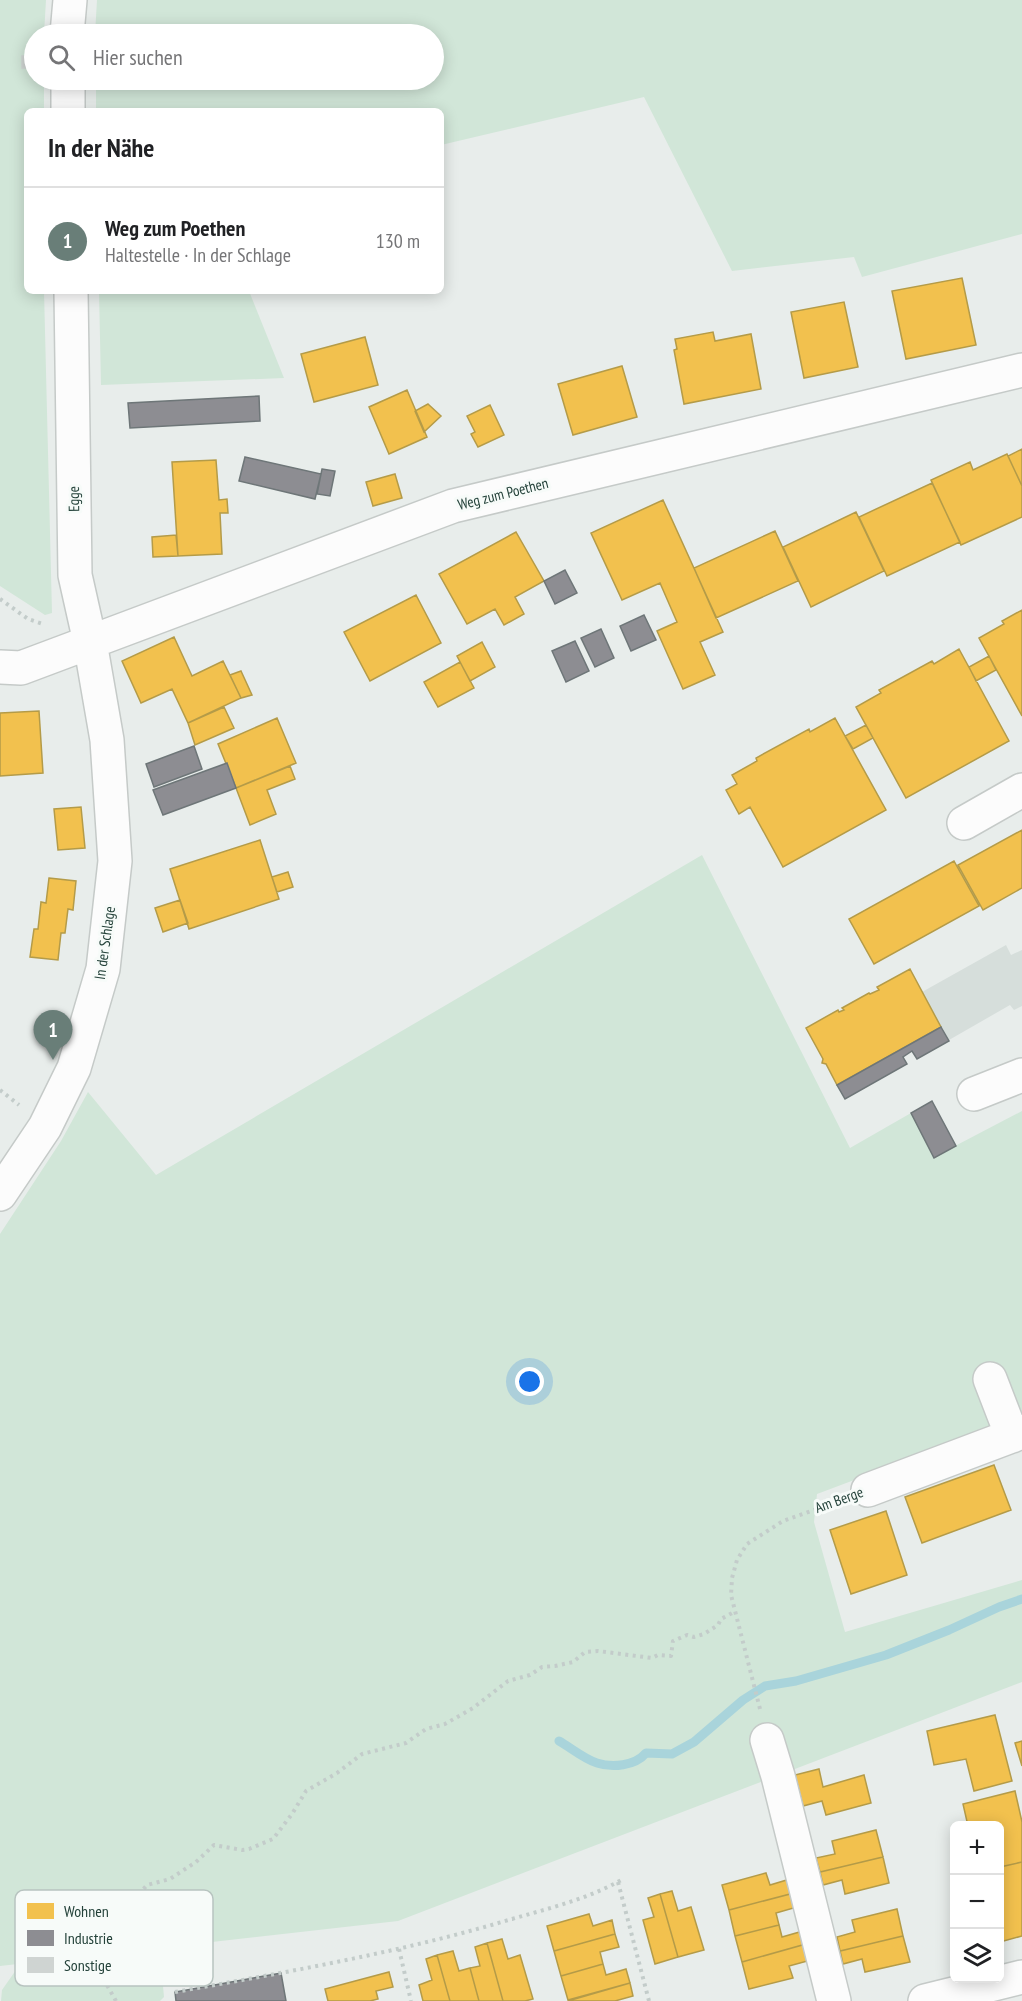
<!DOCTYPE html>
<html lang="de">
<head>
<meta charset="utf-8">
<style>
  :root { --surface:#fff; --page:#f6f6f6; --text:#202124; --muted:#757577; --line:#e0e0e0; --accent:#697e78 }
  body { margin:0; font-family:"PT Sans Narrow",sans-serif; background:var(--page); color:var(--text) }
  .controls { position:absolute; right:18px; bottom:18px; display:grid; overflow:hidden; border-radius:9px; box-shadow:0 3px 15px #0003 }
  .controls button { width:54px; height:54px; display:grid; place-items:center; padding:0; border:0; border-bottom:2px solid var(--line); background:var(--surface); color:var(--text); font:30px sans-serif }
  .you { position:absolute; left:530px; top:1382px; width:21px; height:21px; margin:-15px; border:4px solid #fff; border-radius:50%; background:#1a73e8; box-shadow:0 0 0 9px #1a73e833 }
  .badge { display:grid; place-items:center; width:39px; height:39px; border-radius:50%; background:var(--accent); color:#fff; font-size:20px; font-weight:700 }
  .pin { position:absolute; translate:-50% -50px; filter:drop-shadow(0 2px 3px #0008) }
  .pin::after { content:''; position:absolute; top:32px; width:21px; height:18px; background:inherit; clip-path:polygon(0 0,100% 0,50% 100%) }
  .list { margin:0; padding:0; list-style:none }
  h2 { display:flex; justify-content:space-between; align-items:center; height:78px; margin:0; padding:0 24px; font-size:26px }
  h2 small { font-size:20px; font-weight:400; color:var(--muted) }
  .list li { display:grid; grid-template-columns:39px 1fr auto; gap:18px; align-items:center; box-sizing:border-box; height:108px; padding:0 24px; border-top:2px solid var(--line) }
  .list b { display:block; font-size:22px; white-space:nowrap }
  .list p { margin:0; font-size:20px; white-space:nowrap; color:var(--muted) }
  .list em { font-size:20px; font-style:normal; color:var(--muted) }
  .icon { flex:none; width:33px; height:33px; fill:none; stroke:currentColor; stroke-width:2; stroke-linecap:round; stroke-linejoin:round }
  .map { position:relative; flex:none; width:1022px; height:2001px; overflow:hidden }
  .search { position:absolute; background:var(--surface); box-shadow:0 3px 15px #0003; left:24px; top:24px; width:420px; height:66px; display:flex; align-items:center; gap:15px; box-sizing:border-box; padding:0 21px; border-radius:33px; color:var(--muted); font-size:22px }
  .panel { position:absolute; background:var(--surface); box-shadow:0 3px 15px #0003; left:24px; top:108px; width:420px; height:186px; border-radius:9px }
  .map>svg:first-child { display:block }
  .built { fill:#d6dedb }
  .green { fill:#d1e6d8 }
  .homes { fill:#f2c14e; stroke:#b49b48; stroke-width:1.5 }
  .industry { fill:#8d8d92; stroke:#6e7678; stroke-width:1.5 }
  .lines { fill:none; stroke-linecap:round; stroke-linejoin:round }
  .stream { stroke:#a9d4db; stroke-width:9 }
  .building { fill:#cfd4d2; stroke:#d1d6d4; stroke-width:1.5 }
  .minor-casing { stroke:#c5cac8; stroke-width:36 }
  .path { stroke:#c3ccca; stroke-width:4; stroke-dasharray:3 4.5; stroke-linecap:butt }
  .minor { stroke:#fcfcfc; stroke-width:33 }
  .labels { text-anchor:middle; stroke-width:6; stroke-linejoin:round; paint-order:stroke }
  .street-label { font-size:15px; fill:#24423a; stroke:#f7fbf9 }
  .key { fill:#f7fbf9; stroke:#b8c4c0; stroke-width:1.5 }
  .key-label { font-size:16px; fill:#24423a }
</style>
</head>
<body>
<div class="map">
<svg width="1022" height="2001" viewBox="0 0 1022 2001">
  <rect width="100%" height="100%" fill="#e8edeb"/>
  <path class="built" d="M1006,945L1011,955L1022,950V1006L1014,1010L1010,1005L949,1040L922,992Z"/>
  <path class="green" d="M0,0H46L44,34H34V80H44V111H27V291H44L52,613L45,615L0,586Z
    M97,0H1022V234L862,277L854,257L732,271L644,97L441,145V111H96V80H434V34H95Z
    M99,291H249L284,378L101,385Z
    M702,855L850,1148L911,1113L934,1157L1022,1111V1417L817,1494L814,1522L845,1632L1022,1580V1682L398,1921L0,1966V1234L61,1141L88,1092L156,1175Z
    M102,1964H161L164,1997L160,2001H1L2,1990L16,1970L33,1976L58,1966L84,1978Z"/>
  <path class="homes" d="M962,278L976,345L906,359L892,291Z
    M844,302L858,367L804,378L791,312Z
    M713,332L715,341L751,334L761,389L684,404L674,350L677,349L675,339Z
    M365,337L378,385L314,402L301,354Z
    M622,366L637,417L573,435L558,384Z
    M407,390L427,437L389,454L369,407Z
    M428,404L441,416L424,432L415,411Z
    M490,405L504,435L478,447L471,434L475,432L467,416Z
    M1022,449V486L1008,456Z
    M1007,454L1022,486V517L961,545L931,480L970,462L973,470Z
    M216,460L219,500L227,499L228,513H220L222,554L178,556L172,462Z
    M395,474L402,498L373,506L366,482Z
    M932,483L960,542L887,576L859,517Z
    M663,500L723,632L700,642L715,675L683,689L657,631L677,622L660,583L622,600L591,533Z
    M856,512L884,571L811,607L783,547Z
    M775,531L798,581L716,618L694,568Z
    M516,532L544,581L515,597L524,614L504,625L495,609L467,624L439,574Z
    M176,535L178,556L153,557L152,537Z
    M416,595L441,643L370,681L344,632Z
    M1022,610V716L979,638L1004,624L1002,621Z
    M174,637L192,676L223,661L241,698L188,723L172,689L141,703L122,661Z
    M482,642L495,667L470,681L457,656Z
    M959,649L1009,741L906,798L856,707L881,693L879,690L932,661L934,664Z
    M989,656L996,670L976,681L969,667Z
    M460,662L474,688L438,707L424,682Z
    M241,671L252,695L241,698L230,675Z
    M224,707L234,728L195,745L188,723Z
    M39,711L43,773L0,776V713Z
    M277,718L296,763L236,788L218,744Z
    M835,718L886,810L783,867L750,807L739,814L726,790L737,784L732,775L757,761L756,758L809,729L810,732Z
    M866,725L873,738L853,749L845,736Z
    M290,766L295,779L267,790L276,814L250,825L236,788Z
    M81,807L85,848L58,850L54,809Z
    M1022,830V888L983,910L958,865Z
    M260,840L279,899L189,929L170,869Z
    M954,861L979,906L874,964L849,919Z
    M288,872L293,887L277,892L272,877Z
    M49,878L76,881L73,910L68,909L65,933H61L58,960L30,957L34,929H38L41,902L46,903Z
    M180,900L188,923L163,932L155,908Z
    M910,969L941,1027L837,1085L826,1064L822,1063L823,1059L806,1028L838,1010L839,1012L844,1010L842,1008L869,993L870,994L879,990L877,987Z
    M994,1465L1011,1510L922,1543L905,1497Z
    M886,1511L907,1575L851,1594L830,1530Z
    M995,1715L1012,1781L974,1791L966,1759L934,1765L927,1731Z
    M1022,1741V1766L1015,1743Z
    M819,1769L823,1787L864,1775L871,1803L826,1815L822,1801L803,1806L795,1775Z
    M1015,1791L1022,1822V1862L1000,1867V1826H968L963,1804Z
    M876,1830L883,1857L820,1872L816,1858L835,1854L832,1841Z
    M883,1857L889,1883L845,1894L842,1880L823,1885L820,1872Z
    M1022,1862V1936L1000,1942V1867Z
    M766,1873L770,1885L790,1879L794,1893L729,1910L722,1885Z
    M672,1891L678,1911L691,1907L704,1950L678,1957L660,1894Z
    M794,1893L797,1907L776,1913L779,1925L735,1936L729,1910Z
    M660,1894L678,1957L655,1964L643,1920L654,1917L648,1898Z
    M897,1909L903,1936L840,1951L837,1937L855,1932L852,1920Z
    M589,1914L593,1926L612,1920L615,1934L554,1951L547,1926Z
    M779,1925L782,1937L803,1931L806,1944L742,1962L735,1936Z
    M615,1934L619,1947L600,1952L603,1964L561,1976L554,1951Z
    M903,1936L910,1962L865,1972L862,1959L843,1964L840,1951Z
    M502,1939L508,1959L520,1955L533,1999L525,2001H503L487,1943Z
    M487,1943L503,2001H479L470,1968L480,1966L475,1947Z
    M806,1944L811,1960L789,1966L793,1978L749,1989L742,1962Z
    M453,1951L459,1971L470,1968L479,2001H450L437,1955Z
    M437,1955L450,2001H423L419,1985L432,1980L426,1959Z
    M603,1964L606,1975L626,1969L630,1983L568,2000L561,1976Z
    M389,1972L393,1987L376,1991L378,1999L370,2001H328L325,1989Z
    M630,1983L633,1996L615,2001H568Z"/>
  <path class="industry" d="M259,396L260,421L130,428L128,403Z
    M245,457L321,474L315,499L239,481Z
    M322,469L335,471L330,496L317,494Z
    M565,570L577,593L555,604L544,581Z
    M644,615L656,640L631,651L620,626Z
    M601,629L614,658L595,667L581,638Z
    M575,641L589,671L566,682L552,651Z
    M194,746L202,769L154,787L146,764Z
    M227,763L236,788L163,815L153,790Z
    M941,1027L949,1041L917,1059L912,1051L903,1057L907,1064L845,1099L837,1085Z
    M932,1101L956,1146L934,1158L911,1113Z
    M281,1973L286,2001H176L175,1992Z"/>
  <g class="lines">
    <path class="stream" d="M559,1741C570,1747 584,1759 597,1763C612,1768 635,1766 646,1753L672,1754L694,1742L743,1700L765,1686L796,1681L886,1655L949,1630L999,1607L1022,1599"/>
  </g>
  <path class="building" d="M22,56H34V68H22Z"/>
  <g class="lines">
    <g class="minor-casing">
      <path id="minor" d="M67,34L70,0
        M68,80V111
        M0,667L21,668L453,506L1022,370
        M964,823L1022,790
        M974,1094L1022,1075
        M0,1194L45,1127L74,1068L103,969L115,861L107,740L90,642L75,575L71,291
        M990,1379L1012,1436
        M868,1490L1022,1432
        M767,1740L778,1776L834,2001
        M925,2001L1022,1977"/>
    </g>
    <path class="path" d="M0,599L28,619L43,624
      M0,1090L19,1105
      M760,1709L731,1595L732,1578L737,1560L747,1544L783,1521L839,1501
      M618,1882L649,2001
      M399,1949L411,2001
      M175,1992C288,1972 402,1952 512,1919C550,1908 588,1899 623,1879
      M116,2001L86,1948L84,1940L89,1928L131,1903L147,1885L170,1879L196,1862L214,1845L242,1850L249,1849L273,1839L292,1814L306,1791L337,1773L362,1754L406,1743L426,1729L445,1724L473,1708L508,1681L530,1675L542,1667L555,1666L573,1662L585,1652L598,1651L652,1658L658,1655L671,1656L673,1641L687,1635L694,1637L704,1634L718,1625L721,1619L734,1612"/>
    <use href="#minor" class="minor"/>
  </g>
  <g class="labels">
    <g class="street-label">
      <text transform="translate(503 494) rotate(-14)" y="5">Weg zum Poethen</text>
      <text transform="translate(74 499) rotate(-91)" y="5">Egge</text>
      <text transform="translate(105 943) rotate(-82)" y="5">In der Schlage</text>
      <text transform="translate(839 1500) rotate(-20)" y="5">Am Berge</text>
    </g>
  </g>
  <rect x="15" y="1890" width="198" height="96" rx="9" class="key"/>
  <rect x="27" y="1903" width="27" height="16" fill="#f2c14e"/>
  <rect x="27" y="1930" width="27" height="16" fill="#8d8d92"/>
  <rect x="27" y="1957" width="27" height="16" fill="#cfd4d2"/>
  <g class="key-label">
    <text x="64" y="1917">Wohnen</text>
    <text x="64" y="1944">Industrie</text>
    <text x="64" y="1971">Sonstige</text>
  </g>
</svg>
<div class="controls">
<button>+</button>
<button>−</button>
<button><svg class="icon" aria-label="layers" viewBox="0 0 24 24"><path d="M12 4l9 5-9 5-9-5zM3 14l9 5 9-5"/></svg></button>
</div>
<div class="you"></div>
<div class="pin badge" style="left:53px;top:1060px">1</div>
<div class="search"><svg class="icon" aria-label="search" viewBox="0 0 24 24"><circle cx="10" cy="10" r="6"/><path d="M15 15l6 6"/></svg>Hier suchen</div>
<section class="panel">
<h2>In der Nähe<small></small></h2>
<ul class="list">
<li><span class="badge">1</span><div><b>Weg zum Poethen</b><p>Haltestelle · In der Schlage</p></div><em>130 m</em></li>
</ul>
</section>
</div>
</body>
</html>
